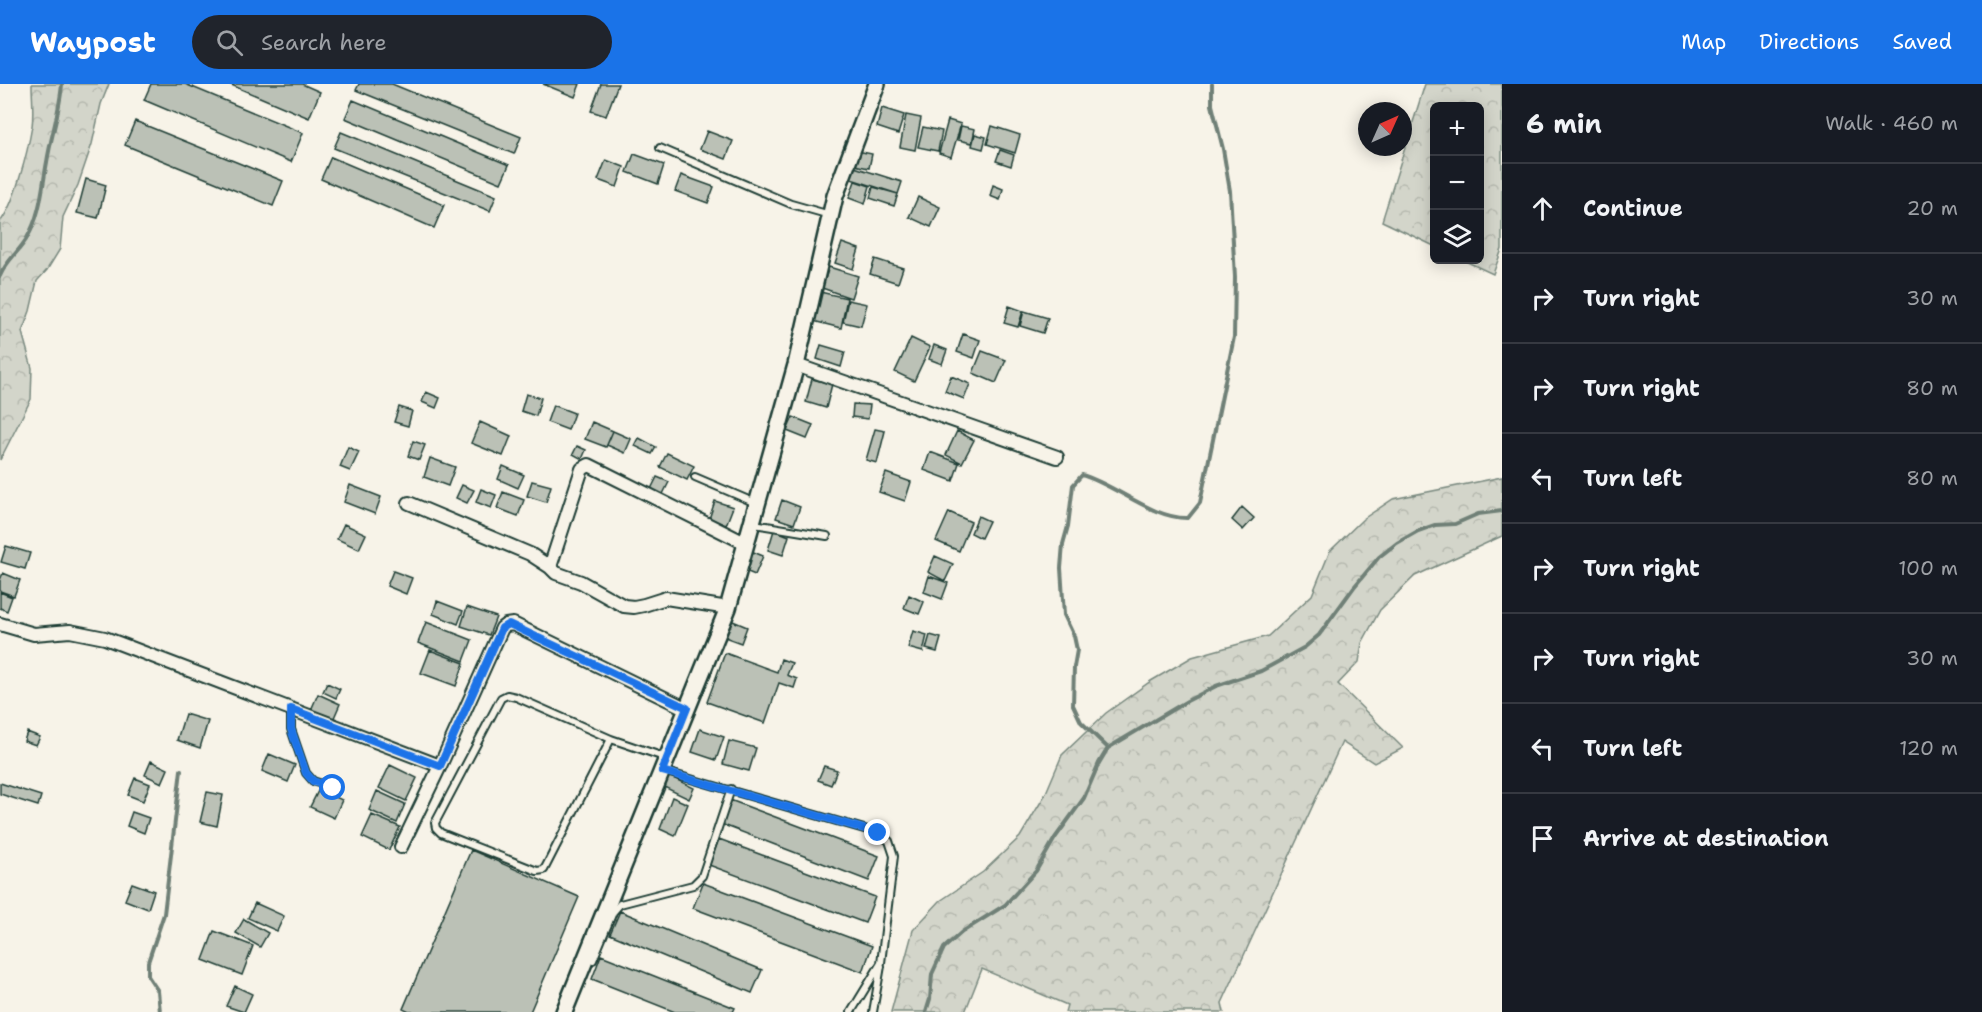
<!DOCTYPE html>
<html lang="en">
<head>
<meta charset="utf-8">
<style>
  :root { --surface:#171b24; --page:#20242c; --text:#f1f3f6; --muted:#9ea1a6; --line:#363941; --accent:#1a73e8 }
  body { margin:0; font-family:"Shantell Sans",sans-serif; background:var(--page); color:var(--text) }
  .controls { position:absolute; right:18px; top:18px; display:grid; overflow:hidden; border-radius:9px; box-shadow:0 3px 15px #0003 }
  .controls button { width:54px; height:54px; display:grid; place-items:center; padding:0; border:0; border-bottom:2px solid var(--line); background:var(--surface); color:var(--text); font:30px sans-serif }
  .compass { position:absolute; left:1358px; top:18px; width:54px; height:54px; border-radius:50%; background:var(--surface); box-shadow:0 3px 15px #0003; rotate:45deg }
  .stop { position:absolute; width:18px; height:18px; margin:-14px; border:4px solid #1a73e8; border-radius:50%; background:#fff }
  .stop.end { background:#1a73e8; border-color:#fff; box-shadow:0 2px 6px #0008 }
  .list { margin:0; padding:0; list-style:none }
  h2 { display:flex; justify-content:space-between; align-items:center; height:78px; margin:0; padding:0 24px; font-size:26px }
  h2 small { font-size:20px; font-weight:400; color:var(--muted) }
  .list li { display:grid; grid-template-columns:39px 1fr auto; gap:18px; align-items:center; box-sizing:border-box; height:90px; padding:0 24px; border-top:2px solid var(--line) }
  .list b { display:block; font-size:22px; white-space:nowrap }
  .list em { font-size:20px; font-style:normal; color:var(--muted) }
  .icon { flex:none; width:33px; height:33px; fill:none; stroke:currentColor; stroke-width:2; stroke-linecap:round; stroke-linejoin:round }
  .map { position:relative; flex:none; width:1502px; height:928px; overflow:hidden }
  header { display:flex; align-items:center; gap:36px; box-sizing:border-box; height:84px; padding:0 30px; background:var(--accent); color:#fff }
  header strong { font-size:28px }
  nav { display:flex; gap:33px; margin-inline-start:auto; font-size:21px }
  .search { width:420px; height:54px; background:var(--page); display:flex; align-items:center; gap:15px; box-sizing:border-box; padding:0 21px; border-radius:33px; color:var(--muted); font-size:22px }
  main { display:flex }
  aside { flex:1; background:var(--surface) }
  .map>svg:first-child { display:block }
  .forest { fill:url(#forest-crowns); stroke:#79897f; stroke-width:1.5 }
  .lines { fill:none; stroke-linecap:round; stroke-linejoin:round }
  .stream { stroke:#6f8077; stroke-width:4 }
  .building { fill:#bbc1b6; stroke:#1f3d34; stroke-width:1.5 }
  .service-casing { stroke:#1f3d34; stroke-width:10 }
  .minor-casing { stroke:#1f3d34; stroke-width:16 }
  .tertiary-casing { stroke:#1f3d34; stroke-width:20 }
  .service { stroke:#f7f3e8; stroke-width:6 }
  .minor { stroke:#f7f3e8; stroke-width:12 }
  .tertiary { stroke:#f7f3e8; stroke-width:15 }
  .route { stroke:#1a73e8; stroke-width:8 }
</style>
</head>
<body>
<header>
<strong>Waypost</strong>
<div class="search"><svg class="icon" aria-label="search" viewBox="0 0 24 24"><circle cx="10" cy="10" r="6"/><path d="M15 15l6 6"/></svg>Search here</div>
<nav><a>Map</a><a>Directions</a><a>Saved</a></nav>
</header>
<main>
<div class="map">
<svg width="1502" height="928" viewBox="0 0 1502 928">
  <defs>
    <pattern id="forest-crowns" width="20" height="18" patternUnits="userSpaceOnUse" patternTransform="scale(1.5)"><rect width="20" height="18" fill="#d3d5ca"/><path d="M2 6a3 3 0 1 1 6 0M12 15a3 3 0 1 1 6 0" fill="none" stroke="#b5b8ae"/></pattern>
  </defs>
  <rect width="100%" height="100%" fill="#f7f3e8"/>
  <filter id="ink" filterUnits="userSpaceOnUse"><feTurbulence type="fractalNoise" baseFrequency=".0167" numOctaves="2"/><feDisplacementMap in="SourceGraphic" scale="12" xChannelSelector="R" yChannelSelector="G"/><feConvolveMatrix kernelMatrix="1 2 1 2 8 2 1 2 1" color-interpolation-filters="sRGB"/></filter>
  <g filter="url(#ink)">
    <path class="forest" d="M32,0H109L101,20L92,60L78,101L63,133L60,165L47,186L37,197L30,227L22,248L32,284L31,315L0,376V138C15,120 28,66 32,42C34,28 32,14 32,0Z
      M1425,0H1502V165L1493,190L1463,176H1480V22H1434V162L1382,137Z
      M1502,393V452L1415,492L1380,526L1362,559L1359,578L1338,600L1403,664L1374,679L1342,658L1222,919L1224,928H1065L1067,921L982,885L965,928H891L913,846L940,817L983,788L1020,753L1045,711L1062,671L1106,629L1151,597L1192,573L1268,552L1312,511L1330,467L1363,435L1393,415Z"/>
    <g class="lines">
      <path class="stream" d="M0,192C6,177 19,168 27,154C41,130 42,104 47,78C51,52 60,26 62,0
        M1108,664L1081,638L1073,621L1074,583L1077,566L1074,552L1064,531L1061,484L1063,460L1068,442L1073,401L1082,391C1116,401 1153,435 1188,434L1200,419L1234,253L1235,193L1230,107L1223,65L1212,21V0
        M160,928L158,907L148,892V878L164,830L181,686
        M926,928L930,915L932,890L944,864L962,848L1005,821L1036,787L1055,754L1084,714L1099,679L1108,664L1187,617L1216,602L1261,587L1305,563L1319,551L1354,503L1379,473L1397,459L1418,447L1435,441L1455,440L1478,430L1502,427"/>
    </g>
    <path class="building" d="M151,0H185L303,49L291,78L144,16Z
      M229,0H302L320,8L309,34Z
      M359,0H392L521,53L514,70L356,6Z
      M543,0H580L575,13Z
      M601,0H618L606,32L591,27Z
      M353,16L509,81L501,99L345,34Z
      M882,24L904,31L898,50L877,43Z
      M906,31L921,34L915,66L900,63Z
      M948,36L961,40L951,73L939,69Z
      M135,37L283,97L273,122L125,61Z
      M961,42L975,45L972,59L958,56Z
      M992,42L1020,51L1015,69L987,60Z
      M923,43L942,47L938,67L918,63Z
      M707,47L733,57L726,75L700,65Z
      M341,48L496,112L490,127L334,64Z
      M975,50L986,53L983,65L972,62Z
      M1000,66L1014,71L1011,82L996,77Z
      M857,67L872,70L869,84L854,81Z
      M634,70L664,81L658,100L627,88Z
      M331,73L444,121L434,144L321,95Z
      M606,76L624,83L617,103L598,96Z
      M851,82L902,98L898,110L848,94Z
      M681,91L714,103L708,119L675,107Z
      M86,95L106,101L98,134L77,129Z
      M855,97L870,102L865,120L849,114Z
      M993,101L1003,105L1000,116L990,112Z
      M873,103L898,110L894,122L870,114Z
      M918,113L940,123L931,143L909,133Z
      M842,159L859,165L853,185L835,179Z
      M875,175L903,184L898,199L870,190Z
      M829,183L858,192L851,214L822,204Z
      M820,208L847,214L841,244L813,237Z
      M848,216L867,220L861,242L843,238Z
      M1009,222L1023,227L1018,243L1004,239Z
      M1024,227L1048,234L1043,249L1020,242Z
      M963,250L980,256L974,274L957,268Z
      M911,254L930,263L914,297L895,288Z
      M821,261L845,268L841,283L817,275Z
      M934,261L947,266L942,280L929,275Z
      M982,267L1006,276L996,299L973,289Z
      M951,292L970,300L964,315L945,307Z
      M812,295L832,300L826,324L806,318Z
      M426,308L440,314L436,324L422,318Z
      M526,310L541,314L536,332L521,327Z
      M853,320L870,321L868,335L852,333Z
      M553,321L574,329L568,346L547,338Z
      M399,323L412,327L408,342L394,338Z
      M793,333L813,341L807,355L787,347Z
      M480,338L511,352L503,372L471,359Z
      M592,338L613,347L606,363L585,355Z
      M875,345L885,347L877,379L866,376Z
      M613,347L631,355L625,369L607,361Z
      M957,347L974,356L962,379L946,371Z
      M639,354L656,363L652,370L635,362Z
      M413,357L425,361L419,376L408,372Z
      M577,362L586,366L582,375L573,370Z
      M348,363L359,368L350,387L340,383Z
      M930,368L959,379L953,397L924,386Z
      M667,369L694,382L687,396L660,383Z
      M430,374L455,383L448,402L424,393Z
      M503,382L524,391L518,404L498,395Z
      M886,389L911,398L905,417L879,408Z
      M657,393L669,398L662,412L650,407Z
      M532,397L551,402L546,418L527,412Z
      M350,401L381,413L375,430L344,418Z
      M462,401L474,406L467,419L456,414Z
      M481,405L496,411L491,424L476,418Z
      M503,408L524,416L518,432L497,424Z
      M782,416L800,423L794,440L776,434Z
      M715,417L733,423L726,441L709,435Z
      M1242,423L1254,434L1243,446L1232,436Z
      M949,428L971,438L959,467L936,457Z
      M978,432L989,437L981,454L971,449Z
      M344,440L366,450L359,465L337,455Z
      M774,446L789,452L783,471L768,466Z
      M6,462L30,469L25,485L1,478Z
      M751,467L763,472L755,491L743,486Z
      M935,472L953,480L945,497L928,488Z
      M393,487L412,494L406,510L387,502Z
      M3,489L20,496L14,512L0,507V496Z
      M929,492L948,499L942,515L924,508Z
      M0,508L12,513L7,527L0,524Z
      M909,511L924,518L919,530L904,524Z
      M437,517L463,527L458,540L433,530Z
      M467,523L496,533L489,551L461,542Z
      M728,535L747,543L741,559L722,552Z
      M426,538L472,556L464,577L418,559Z
      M913,547L927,551L923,568L908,564Z
      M930,551L941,554L937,568L926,565Z
      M430,566L464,579L456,602L421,589Z
      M725,569L777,588L781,575L792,579L787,591L797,595L794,604L779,599L765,639L707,618Z
      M327,599L340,605L336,614L323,608Z
      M318,610L340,620L333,636L311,626Z
      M185,630L208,637L200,664L177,656Z
      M700,645L724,653L716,676L692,668Z
      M27,648L40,653L36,661L24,657Z
      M729,657L756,664L749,687L723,680Z
      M269,670L295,681L288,698L262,687Z
      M151,677L168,685L162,699L145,691Z
      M390,681L417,694L406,717L379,704Z
      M824,682L837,686L831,701L818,696Z
      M669,692L694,704L689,715L664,703Z
      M135,694L150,700L143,717L128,711Z
      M0,699L41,712L38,722L0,710Z
      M319,705L342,716L334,734L310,723Z
      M377,707L405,720L397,739L369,726Z
      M207,708L223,711L217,742L200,738Z
      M672,713L688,720L675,752L660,745Z
      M730,716L879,772L869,797L721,740Z
      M132,728L149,734L144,749L127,742Z
      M372,731L400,743L389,766L362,753Z
      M719,755L875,813L865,839L709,781Z
      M471,766L579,813L530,928H409L403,925Z
      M132,799L154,807L148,825L125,816Z
      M703,799L872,862L863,888L693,824Z
      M255,819L284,832L277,847L248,834Z
      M620,827L762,886L752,909L610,850Z
      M244,835L268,849L260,863L236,849Z
      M214,847L253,862L242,891L203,876Z
      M601,871L735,924L733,928H675L592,895Z
      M235,902L252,910L244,928L226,922Z"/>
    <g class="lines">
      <g class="service-casing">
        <path id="service" d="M660,64L791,120L830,131
          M695,393L758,420
          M754,440L827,452
          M291,625V645L306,689L313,697L333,704
          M611,655L544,786L537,787L441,749L436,744L435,739L501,614L507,611L516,613L611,655L667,674
          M663,687L878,749L889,757L894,772L881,879L851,928
          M593,876L613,828L620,820L693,801L702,792L731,705
          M873,928L881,882"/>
      </g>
      <g class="minor-casing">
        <path id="minor" d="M796,281L1057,373
          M409,419L530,470L550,483L556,489L581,498L624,522L634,523L644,521L666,514L728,524
          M550,483L582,385L589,381L747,460
          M0,540L34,550L70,547L105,554L440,682L502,544L506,541L513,540L687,625
          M401,763L440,682"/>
      </g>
      <g class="tertiary-casing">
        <path id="tertiary" d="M564,928L728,524L796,281L835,112L877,0"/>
      </g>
      <use href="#service" class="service"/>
      <use href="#minor" class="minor"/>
      <use href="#tertiary" class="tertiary"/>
    </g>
  </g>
  <g class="lines" filter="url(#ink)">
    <path class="route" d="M333,704L313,697L306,689L291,645V625L440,682L502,544L509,540L687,624L662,687L878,749"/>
  </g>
</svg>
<div class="controls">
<button>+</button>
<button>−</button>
<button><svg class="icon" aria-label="layers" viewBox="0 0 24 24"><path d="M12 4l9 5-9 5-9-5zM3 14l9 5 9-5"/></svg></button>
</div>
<svg class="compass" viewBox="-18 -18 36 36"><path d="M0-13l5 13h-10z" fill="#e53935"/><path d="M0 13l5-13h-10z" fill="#9ea1a6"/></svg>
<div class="stop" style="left:333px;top:704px"></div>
<div class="stop end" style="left:878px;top:749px"></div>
</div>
<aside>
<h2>6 min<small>Walk · 460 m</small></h2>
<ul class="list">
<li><svg class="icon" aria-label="ahead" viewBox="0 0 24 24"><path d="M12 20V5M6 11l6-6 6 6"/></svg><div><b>Continue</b></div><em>20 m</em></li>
<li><svg class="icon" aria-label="right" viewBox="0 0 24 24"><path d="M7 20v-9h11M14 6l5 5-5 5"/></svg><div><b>Turn right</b></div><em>30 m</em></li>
<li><svg class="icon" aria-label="right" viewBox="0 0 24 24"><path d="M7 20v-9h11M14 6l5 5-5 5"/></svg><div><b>Turn right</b></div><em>80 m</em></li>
<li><svg class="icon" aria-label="left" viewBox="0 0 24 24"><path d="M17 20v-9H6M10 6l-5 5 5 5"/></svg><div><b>Turn left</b></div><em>80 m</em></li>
<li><svg class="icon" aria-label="right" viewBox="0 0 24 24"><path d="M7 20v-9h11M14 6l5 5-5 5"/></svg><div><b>Turn right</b></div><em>100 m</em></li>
<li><svg class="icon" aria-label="right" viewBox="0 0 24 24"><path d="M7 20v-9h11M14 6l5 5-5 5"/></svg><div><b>Turn right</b></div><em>30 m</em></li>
<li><svg class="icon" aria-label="left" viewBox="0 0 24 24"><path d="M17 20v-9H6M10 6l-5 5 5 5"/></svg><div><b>Turn left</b></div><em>120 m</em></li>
<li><svg class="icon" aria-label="arrive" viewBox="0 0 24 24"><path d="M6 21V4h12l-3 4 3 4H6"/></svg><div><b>Arrive at destination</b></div></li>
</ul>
</aside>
</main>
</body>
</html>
